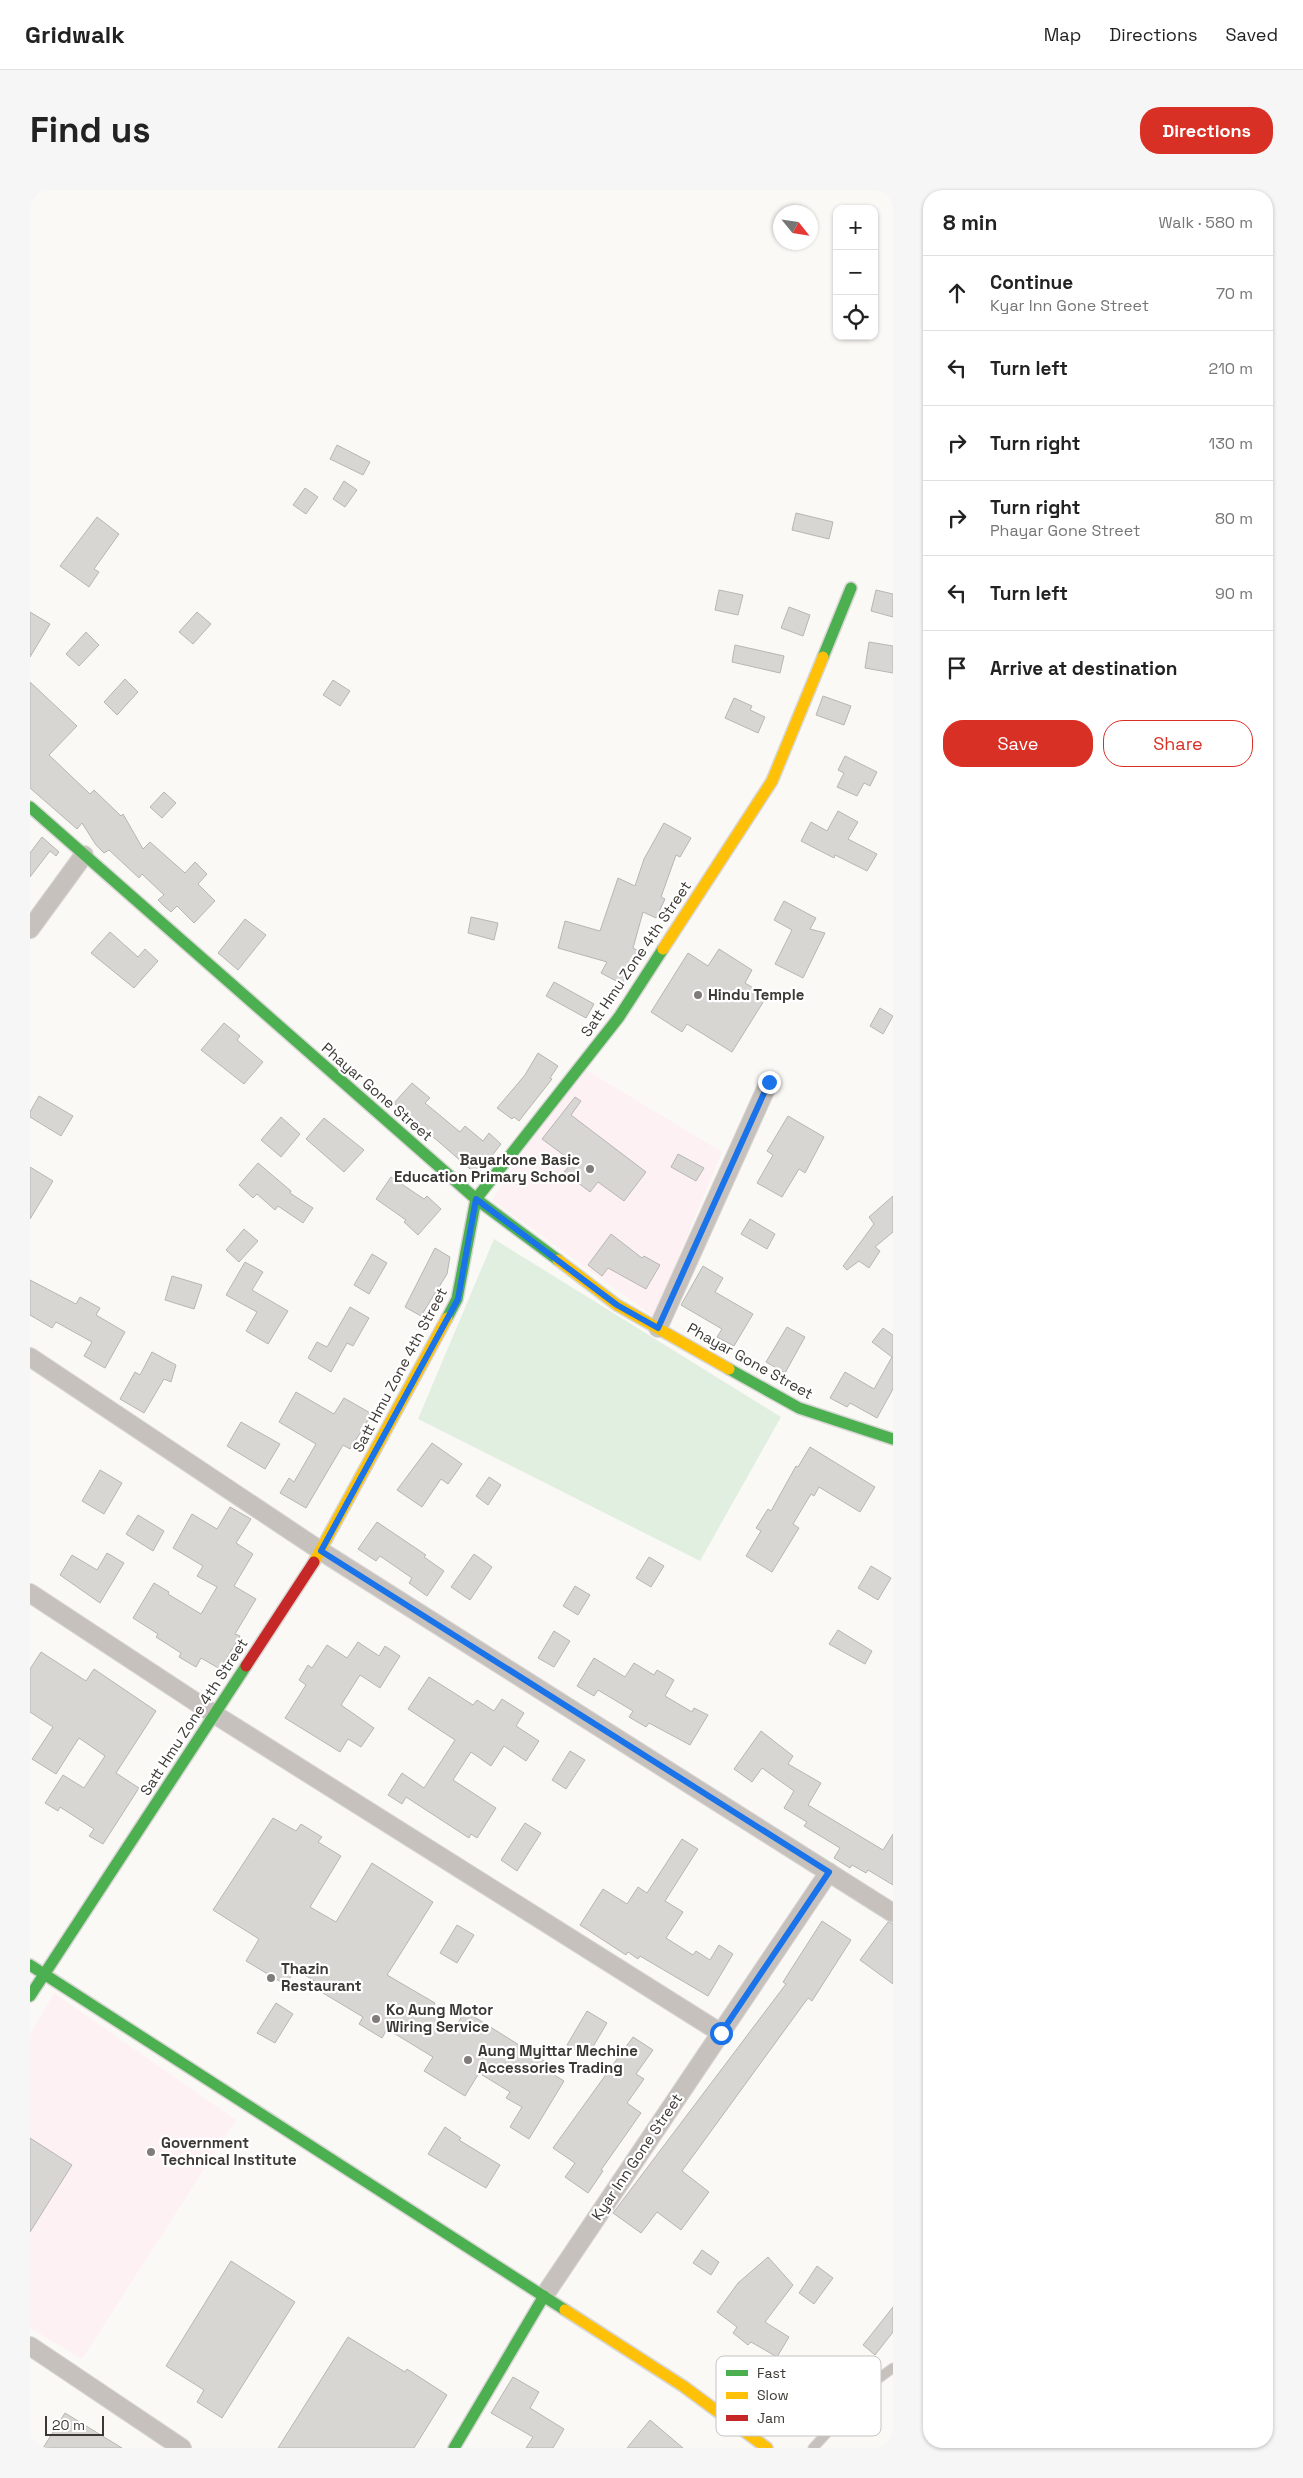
<!DOCTYPE html>
<html lang="en">
<head>
<meta charset="utf-8">
<style>
  :root { --surface:#fff; --page:#f6f6f6; --text:#222; --muted:#767676; --line:#e0e0e0; --accent:#d93025 }
  body { margin:0; font-family:"Space Grotesk",sans-serif; background:var(--page); color:var(--text) }
  .controls { position:absolute; right:15px; top:15px; display:grid; overflow:hidden; border-radius:10px; box-shadow:0 1px 4px #0004 }
  .controls button { width:45px; height:45px; display:grid; place-items:center; padding:0; border:0; border-bottom:1px solid var(--line); background:var(--surface); color:var(--text); font:25px sans-serif }
  .compass { position:absolute; left:743px; top:15px; width:45px; height:45px; border-radius:50%; background:var(--surface); box-shadow:0 1px 4px #0004; rotate:120deg }
  .scale { position:absolute; left:15px; bottom:12px; width:59px; box-sizing:border-box; padding-left:5px; border:2px solid #3c3935; border-top:0; font-size:14px; line-height:18px; white-space:nowrap; color:#3c3935; -webkit-text-stroke:4px #fff; paint-order:stroke }
  .stop { position:absolute; width:15px; height:15px; margin:-11px; border:4px solid #1a73e8; border-radius:50%; background:#fff }
  .stop.end { background:#1a73e8; border-color:#fff; box-shadow:0 1px 5px #0008 }
  .list { margin:0; padding:0; list-style:none }
  h2 { display:flex; justify-content:space-between; align-items:center; height:65px; margin:0; padding:0 20px; font-size:21px }
  h2 small { font-size:16px; font-weight:400; color:var(--muted) }
  .list li { display:grid; grid-template-columns:32px 1fr auto; gap:15px; align-items:center; box-sizing:border-box; height:75px; padding:0 20px; border-top:1px solid var(--line) }
  .list b { display:block; font-size:19px; white-space:nowrap }
  .list p { margin:0; font-size:16px; white-space:nowrap; color:var(--muted) }
  .list em { font-size:16px; font-style:normal; color:var(--muted) }
  .actions { display:flex; gap:10px; padding:15px 20px }
  .actions a { flex:1; padding:11px 0; border:1px solid var(--accent); border-radius:20px; text-align:center; font-size:18px; color:var(--accent) }
  .actions .main { background:var(--accent); color:#fff }
  .icon { flex:none; width:28px; height:28px; fill:none; stroke:currentColor; stroke-width:2; stroke-linecap:round; stroke-linejoin:round }
  .map { position:relative; flex:none; width:863px; height:2258px; overflow:hidden; border-radius:20px }
  header { display:flex; align-items:center; gap:30px; box-sizing:border-box; height:70px; padding:0 25px; background:var(--surface); border-bottom:1px solid var(--line) }
  header strong { font-size:24px }
  nav { display:flex; gap:28px; margin-inline-start:auto; font-size:18px }
  .intro { display:flex; align-items:center; justify-content:space-between; box-sizing:border-box; height:120px; padding:0 30px }
  h1 { margin:0; font-size:35px }
  .button { padding:12px 22px; border-radius:20px; background:var(--accent); color:#fff; font-size:18px; font-weight:700 }
  main { display:flex; gap:30px; padding:0 30px }
  aside { flex:1; background:var(--surface); border-radius:20px; box-shadow:0 1px 4px #0004 }
  .map>svg:first-child { display:block }
  .education { fill:#fdf1f4 }
  .green { fill:#e0efdf }
  .building { fill:#d8d6d2; stroke:#b8b6b3 }
  .lines { fill:none; stroke-linecap:round; stroke-linejoin:round }
  .lane-casing { stroke:#d8d6d4; stroke-width:11 }
  .street-casing { stroke:#d8d6d4; stroke-width:20 }
  .fast-casing { stroke:#d8d6d4; stroke-width:14 }
  .slow-casing { stroke:#d8d6d4; stroke-width:14 }
  .jam-casing { stroke:#d8d6d4; stroke-width:14 }
  .lane { stroke:#c7c1bd; stroke-width:9 }
  .street { stroke:#c7c1bd; stroke-width:18 }
  .fast { stroke:#4caf50; stroke-width:11 }
  .slow { stroke:#ffc107; stroke-width:11 }
  .jam { stroke:#c62828; stroke-width:11 }
  .route { stroke:#1a73e8; stroke-width:6 }
  .poi-dot { fill:#7f7c79; stroke:#fff; stroke-width:2 }
  .labels { text-anchor:middle; stroke-width:4.5; stroke-linejoin:round; paint-order:stroke }
  .street-label { font-size:15px; fill:#3c3935; stroke:#fff }
  .poi-label { font-size:15px; font-weight:bold; fill:#3c3935; stroke:#fff; text-anchor:start }
  .key { fill:#fff; stroke:#c4c4c2; stroke-width:1 }
  .key-label { font-size:14px; fill:#3c3935 }
</style>
</head>
<body>
<header>
<strong>Gridwalk</strong>
<nav><a>Map</a><a>Directions</a><a>Saved</a></nav>
</header>
<div class="intro"><h1>Find us</h1><a class="button">Directions</a></div>
<main>
<div class="map">
<svg width="863" height="2258" viewBox="0 0 863 2258">
  <rect width="100%" height="100%" fill="#fbf9f6"/>
  <path class="education" d="M555,879L692,962L624,1127L462,1010L524,913Z
    M24,1803L206,1930L52,2169L0,2138V1845Z"/>
  <path class="green" d="M464,1049L751,1227L670,1371L388,1229Z"/>
  <path class="building" d="M307,255L340,272L333,285L300,269Z
    M314,291L327,300L315,317L303,309Z
    M275,298L288,307L276,324L263,315Z
    M766,323L803,332L799,349L762,340Z
    M67,327L89,344L64,379L69,382L59,397L30,376Z
    M689,400L713,405L708,425L685,420Z
    M846,400L863,404V427L841,421Z
    M759,417L780,425L773,446L751,438Z
    M0,422L20,434L0,467Z
    M167,422L181,434L163,454L149,442Z
    M56,442L69,455L49,476L36,464Z
    M839,452L863,456V483L835,478Z
    M705,455L754,466L750,483L702,472Z
    M95,489L108,502L87,525L74,512Z
    M303,490L320,501L310,516L293,505Z
    M0,492L47,536L19,565L60,604L64,600L91,626L93,624L113,659L120,652L155,683L165,672L177,684L168,694L185,711L164,733L147,716L141,722L134,716L128,710L134,705L112,684L109,688L79,660L74,663L66,655L52,633L47,639L0,598Z
    M793,506L821,516L814,535L786,525Z
    M704,508L722,516L720,520L735,527L728,543L695,528Z
    M815,566L847,582L840,596L834,593L827,606L807,597L814,583L808,580Z
    M134,602L146,613L132,628L120,617Z
    M808,621L828,632L818,649L847,664L837,681L805,665L804,668L771,651L781,632L797,641Z
    M634,633L661,648L650,667L646,665L631,707L635,709L626,728L613,722L603,758L610,762L592,794L571,783L577,772L528,758L535,731L570,741L588,688L605,696L614,669Z
    M12,647L29,662L26,666L20,661L0,687V663Z
    M754,711L786,728L780,739L795,743L773,788L745,774L762,740L744,730Z
    M441,727L468,733L464,750L438,743Z
    M215,729L236,745L208,780L188,763Z
    M80,742L108,767L115,759L128,771L104,798L61,763Z
    M689,759L722,780L715,793L737,806L702,862L657,834L652,842L621,822L658,763L678,776Z
    M524,792L564,814L556,828L516,806Z
    M850,818L863,826L853,844L840,836Z
    M194,833L210,846L207,850L233,872L214,894L171,860Z
    M508,863L528,876L520,888L522,889L489,931L484,927L482,929L467,918L495,885Z
    M382,893L400,908L395,913L430,942L435,936L453,951L459,943L471,954L447,985L364,913Z
    M9,906L43,926L31,946L0,927V922Z
    M545,907L551,911L541,925L616,982L594,1011L568,992L560,1002L534,982L543,972L512,949Z
    M758,926L794,947L775,983L769,979L752,1007L727,993L743,965L737,961Z
    M251,927L270,944L251,967L231,950Z
    M294,928L334,960L314,982L276,949Z
    M648,964L674,978L666,991L641,977Z
    M228,973L261,1001L260,1003L283,1018L273,1033L248,1016L245,1020L227,1004L223,1008L209,995Z
    M0,977L23,991L0,1029Z
    M361,987L394,1009L397,1006L411,1019L388,1045L374,1032L376,1030L346,1009Z
    M863,1006V1042L845,1057L850,1061L839,1078L829,1071L817,1080L813,1076L844,1034L839,1027Z
    M720,1029L745,1044L737,1059L711,1044Z
    M214,1039L228,1051L209,1072L196,1060Z
    M581,1044L612,1068L614,1066L630,1075L616,1099L578,1078L572,1086L558,1075Z
    M405,1058L420,1067L417,1084L391,1126L375,1117Z
    M342,1064L357,1073L339,1104L324,1095Z
    M215,1072L233,1082L222,1100L258,1121L238,1154L216,1141L227,1122L196,1105Z
    M673,1076L693,1088L685,1102L723,1124L704,1156L687,1147L692,1139L651,1115Z
    M142,1086L172,1095L164,1119L135,1110Z
    M0,1090L46,1114L50,1107L70,1118L66,1125L95,1142L75,1178L54,1166L62,1152L26,1132L22,1138L0,1125Z
    M320,1117L339,1128L323,1156L317,1153L301,1182L278,1168L287,1152L297,1157Z
    M757,1137L775,1147L755,1183L736,1172Z
    M853,1138L863,1145V1199L847,1228L820,1213L817,1217L800,1208L815,1182L844,1199L862,1167L842,1152Z
    M122,1162L146,1175L141,1192L134,1189L114,1223L90,1209L105,1182L110,1185Z
    M266,1202L304,1224L314,1208L342,1224L320,1259L313,1255L276,1318L250,1303L259,1288L264,1292L286,1254L249,1232Z
    M211,1232L250,1254L235,1279L197,1256Z
    M402,1253L432,1274L418,1294L411,1289L392,1317L367,1300Z
    M780,1257L845,1297L830,1322L789,1297L784,1306L781,1304L763,1334L769,1338L742,1382L716,1366L731,1341L726,1338L738,1319L741,1321L766,1276L768,1277Z
    M70,1280L92,1293L74,1324L52,1311Z
    M459,1287L471,1295L458,1315L446,1306Z
    M200,1317L221,1329L206,1353L223,1364L204,1396L226,1409L205,1444L210,1446L190,1479L171,1468L166,1477L149,1467L151,1463L126,1447L128,1444L103,1428L124,1393L139,1402L138,1404L171,1424L187,1397L167,1386L173,1376L143,1358L162,1324L187,1339Z
    M108,1325L134,1341L123,1361L96,1344Z
    M347,1332L396,1365L394,1367L414,1381L397,1406L379,1393L382,1388L350,1366L346,1371L328,1359Z
    M77,1363L94,1373L70,1413L30,1385L42,1365L67,1380Z
    M444,1364L462,1377L440,1410L421,1397Z
    M619,1367L634,1376L621,1397L606,1388Z
    M841,1376L861,1388L848,1410L828,1398Z
    M545,1396L560,1405L548,1425L533,1416Z
    M808,1440L842,1461L835,1474L799,1454Z
    M524,1441L540,1451L524,1477L508,1468Z
    M328,1452L349,1466L355,1456L370,1466L350,1498L330,1485L311,1515L344,1538L331,1557L318,1549L310,1562L255,1528L276,1495L269,1490L278,1475L282,1478L297,1455L317,1468Z
    M11,1462L56,1491L64,1479L126,1521L86,1583L109,1598L73,1654L59,1646L64,1639L30,1617L28,1621L15,1613L33,1585L54,1598L75,1566L49,1548L26,1584L2,1569L23,1537L0,1522V1479Z
    M564,1468L595,1487L604,1473L624,1485L627,1480L644,1490L635,1506L662,1522L664,1518L678,1525L660,1555L619,1533L616,1537L599,1527L603,1521L568,1500L564,1506L547,1496Z
    M399,1487L443,1515L447,1510L464,1521L472,1509L494,1523L486,1536L509,1551L496,1571L474,1556L461,1576L441,1562L423,1590L466,1618L447,1648L441,1644L439,1648L376,1607L372,1614L358,1605L372,1583L394,1598L425,1550L378,1519Z
    M731,1541L763,1566L758,1574L791,1593L778,1615L853,1660L863,1644V1695L838,1680L836,1683L822,1675L820,1678L804,1668L810,1658L774,1636L777,1632L754,1618L764,1601L732,1578L722,1592L704,1579Z
    M540,1561L555,1570L536,1599L522,1590Z
    M243,1628L266,1641L271,1634L292,1647L288,1652L311,1666L280,1717L306,1732L342,1673L403,1712L357,1785L405,1813L400,1822L425,1838L435,1821L516,1872L513,1878L534,1891L499,1949L480,1937L492,1917L476,1908L480,1902L449,1883L435,1906L394,1881L403,1867L357,1839L352,1848L329,1834L333,1827L293,1803L296,1798L265,1779L256,1795L216,1771L229,1749L183,1720Z
    M495,1633L511,1643L487,1681L471,1670Z
    M652,1649L668,1659L635,1711L653,1722L636,1748L663,1765L666,1761L680,1770L689,1755L703,1764L678,1806L610,1766L608,1769L598,1762L596,1765L550,1735L573,1699L597,1714L608,1697L617,1703Z
    M792,1731L821,1750L782,1811L778,1808L652,1981L679,2002L651,2040L627,2022L611,2043L583,2023L756,1794L753,1792Z
    M858,1732L863,1734V1794L830,1770Z
    M427,1735L444,1745L427,1773L410,1763Z
    M246,1813L263,1824L245,1853L227,1843Z
    M557,1821L577,1833L557,1867L537,1855Z
    M603,1847L623,1860L606,1884L614,1889L597,1913L611,1923L571,1980L573,1981L558,2003L535,1987L545,1973L523,1958Z
    M415,1937L431,1948L429,1950L470,1975L456,1998L398,1964Z
    M0,1948L42,1975L0,2042Z
    M672,2060L689,2072L681,2085L663,2073Z
    M738,2067L763,2095L735,2132L759,2147L747,2167L721,2152L718,2155L703,2143L707,2137L687,2122L708,2093Z
    M201,2071L265,2112L192,2228L167,2212L174,2200L136,2176Z
    M787,2076L803,2088L784,2114L769,2103Z
    M863,2117V2142L845,2165L833,2155Z
    M318,2147L375,2182L377,2179L417,2205L384,2258H248Z
    M483,2187L509,2202L500,2218L534,2239L523,2258H496L503,2247L461,2223Z
    M35,2223L92,2258H13Z
    M620,2230L653,2258H597Z"/>
  <g class="lines">
    <g class="lane-casing">
      <path id="lane" d="M783,2258L845,2191L863,2178"/>
    </g>
    <g class="street-casing">
      <path id="street" d="M0,739L54,665
        M628,1138L739,892
        M0,1167L291,1361L863,1723
        M0,1403L184,1524L691,1843
        M514,2106L799,1682
        M0,2156L152,2258"/>
    </g>
    <g class="fast-casing">
      <path id="fast" d="M793,467L821,398
        M0,617L446,1009L528,1070
        M417,1128L427,1109L446,1009L589,827L633,759
        M699,1179L769,1218L863,1249
        M0,1775L535,2120
        M0,1806L216,1476
        M424,2258L514,2106"/>
    </g>
    <g class="slow-casing">
      <path id="slow" d="M633,759L742,591L793,467
        M528,1070L587,1115L699,1179
        M284,1372L417,1128
        M535,2120L653,2196L737,2258"/>
    </g>
    <g class="jam-casing">
      <path id="jam" d="M216,1476L284,1372"/>
    </g>
    <use href="#lane" class="lane"/>
    <use href="#street" class="street"/>
    <use href="#fast" class="fast"/>
    <use href="#slow" class="slow"/>
    <use href="#jam" class="jam"/>
  </g>
  <g class="lines">
    <path class="route" d="M691,1843L799,1682L291,1361L428,1109L446,1009L587,1115L628,1138L739,892"/>
  </g>
  <g class="poi-dot">
    <circle cx="668" cy="805" r="5"/>
    <circle cx="560" cy="979" r="5"/>
    <circle cx="241" cy="1788" r="5"/>
    <circle cx="346" cy="1829" r="5"/>
    <circle cx="438" cy="1870" r="5"/>
    <circle cx="121" cy="1962" r="5"/>
  </g>
  <g class="labels">
    <g class="street-label">
      <text transform="translate(606 769) rotate(-56)" y="5">Satt Hmu Zone 4th Street</text>
      <text transform="translate(347 902) rotate(41)" y="5">Phayar Gone Street</text>
      <text transform="translate(720 1171) rotate(29)" y="5">Phayar Gone Street</text>
      <text transform="translate(370 1180) rotate(-62)" y="5">Satt Hmu Zone 4th Street</text>
      <text transform="translate(164 1527) rotate(-57)" y="5">Satt Hmu Zone 4th Street</text>
      <text transform="translate(607 1967) rotate(-56)" y="5">Kyar Inn Gone Street</text>
    </g>
    <g class="poi-label">
      <text x="678" y="810">Hindu Temple</text>
      <text x="550" y="975" text-anchor="end">Bayarkone Basic<tspan x="550" dy="17">Education Primary School</tspan></text>
      <text x="251" y="1784">Thazin<tspan x="251" dy="17">Restaurant</tspan></text>
      <text x="356" y="1825">Ko Aung Motor<tspan x="356" dy="17">Wiring Service</tspan></text>
      <text x="448" y="1866">Aung Myittar Mechine<tspan x="448" dy="17">Accessories Trading</tspan></text>
      <text x="131" y="1958">Government<tspan x="131" dy="17">Technical Institute</tspan></text>
    </g>
  </g>
  <rect x="686" y="2166" width="165" height="80" rx="8" class="key"/>
  <rect x="696" y="2180" width="22" height="6" fill="#4caf50"/>
  <rect x="696" y="2202" width="22" height="7" fill="#ffc107"/>
  <rect x="696" y="2225" width="22" height="6" fill="#c62828"/>
  <g class="key-label">
    <text x="727" y="2188">Fast</text>
    <text x="727" y="2210">Slow</text>
    <text x="727" y="2233">Jam</text>
  </g>
</svg>
<div class="controls">
<button>+</button>
<button>−</button>
<button><svg class="icon" aria-label="locate" viewBox="0 0 24 24"><circle cx="12" cy="12" r="6"/><path d="M12 2v4M12 18v4M2 12h4M18 12h4"/></svg></button>
</div>
<svg class="compass" viewBox="-18 -18 36 36"><path d="M0-13l5 13h-10z" fill="#e53935"/><path d="M0 13l5-13h-10z" fill="#767676"/></svg>
<div class="scale">20 m</div>
<div class="stop" style="left:691px;top:1843px"></div>
<div class="stop end" style="left:739px;top:892px"></div>
</div>
<aside>
<h2>8 min<small>Walk · 580 m</small></h2>
<ul class="list">
<li><svg class="icon" aria-label="ahead" viewBox="0 0 24 24"><path d="M12 20V5M6 11l6-6 6 6"/></svg><div><b>Continue</b><p>Kyar Inn Gone Street</p></div><em>70 m</em></li>
<li><svg class="icon" aria-label="left" viewBox="0 0 24 24"><path d="M17 20v-9H6M10 6l-5 5 5 5"/></svg><div><b>Turn left</b></div><em>210 m</em></li>
<li><svg class="icon" aria-label="right" viewBox="0 0 24 24"><path d="M7 20v-9h11M14 6l5 5-5 5"/></svg><div><b>Turn right</b></div><em>130 m</em></li>
<li><svg class="icon" aria-label="right" viewBox="0 0 24 24"><path d="M7 20v-9h11M14 6l5 5-5 5"/></svg><div><b>Turn right</b><p>Phayar Gone Street</p></div><em>80 m</em></li>
<li><svg class="icon" aria-label="left" viewBox="0 0 24 24"><path d="M17 20v-9H6M10 6l-5 5 5 5"/></svg><div><b>Turn left</b></div><em>90 m</em></li>
<li><svg class="icon" aria-label="arrive" viewBox="0 0 24 24"><path d="M6 21V4h12l-3 4 3 4H6"/></svg><div><b>Arrive at destination</b></div></li>
</ul>
<div class="actions"><a class="main">Save</a><a>Share</a></div>
</aside>
</main>
</body>
</html>
